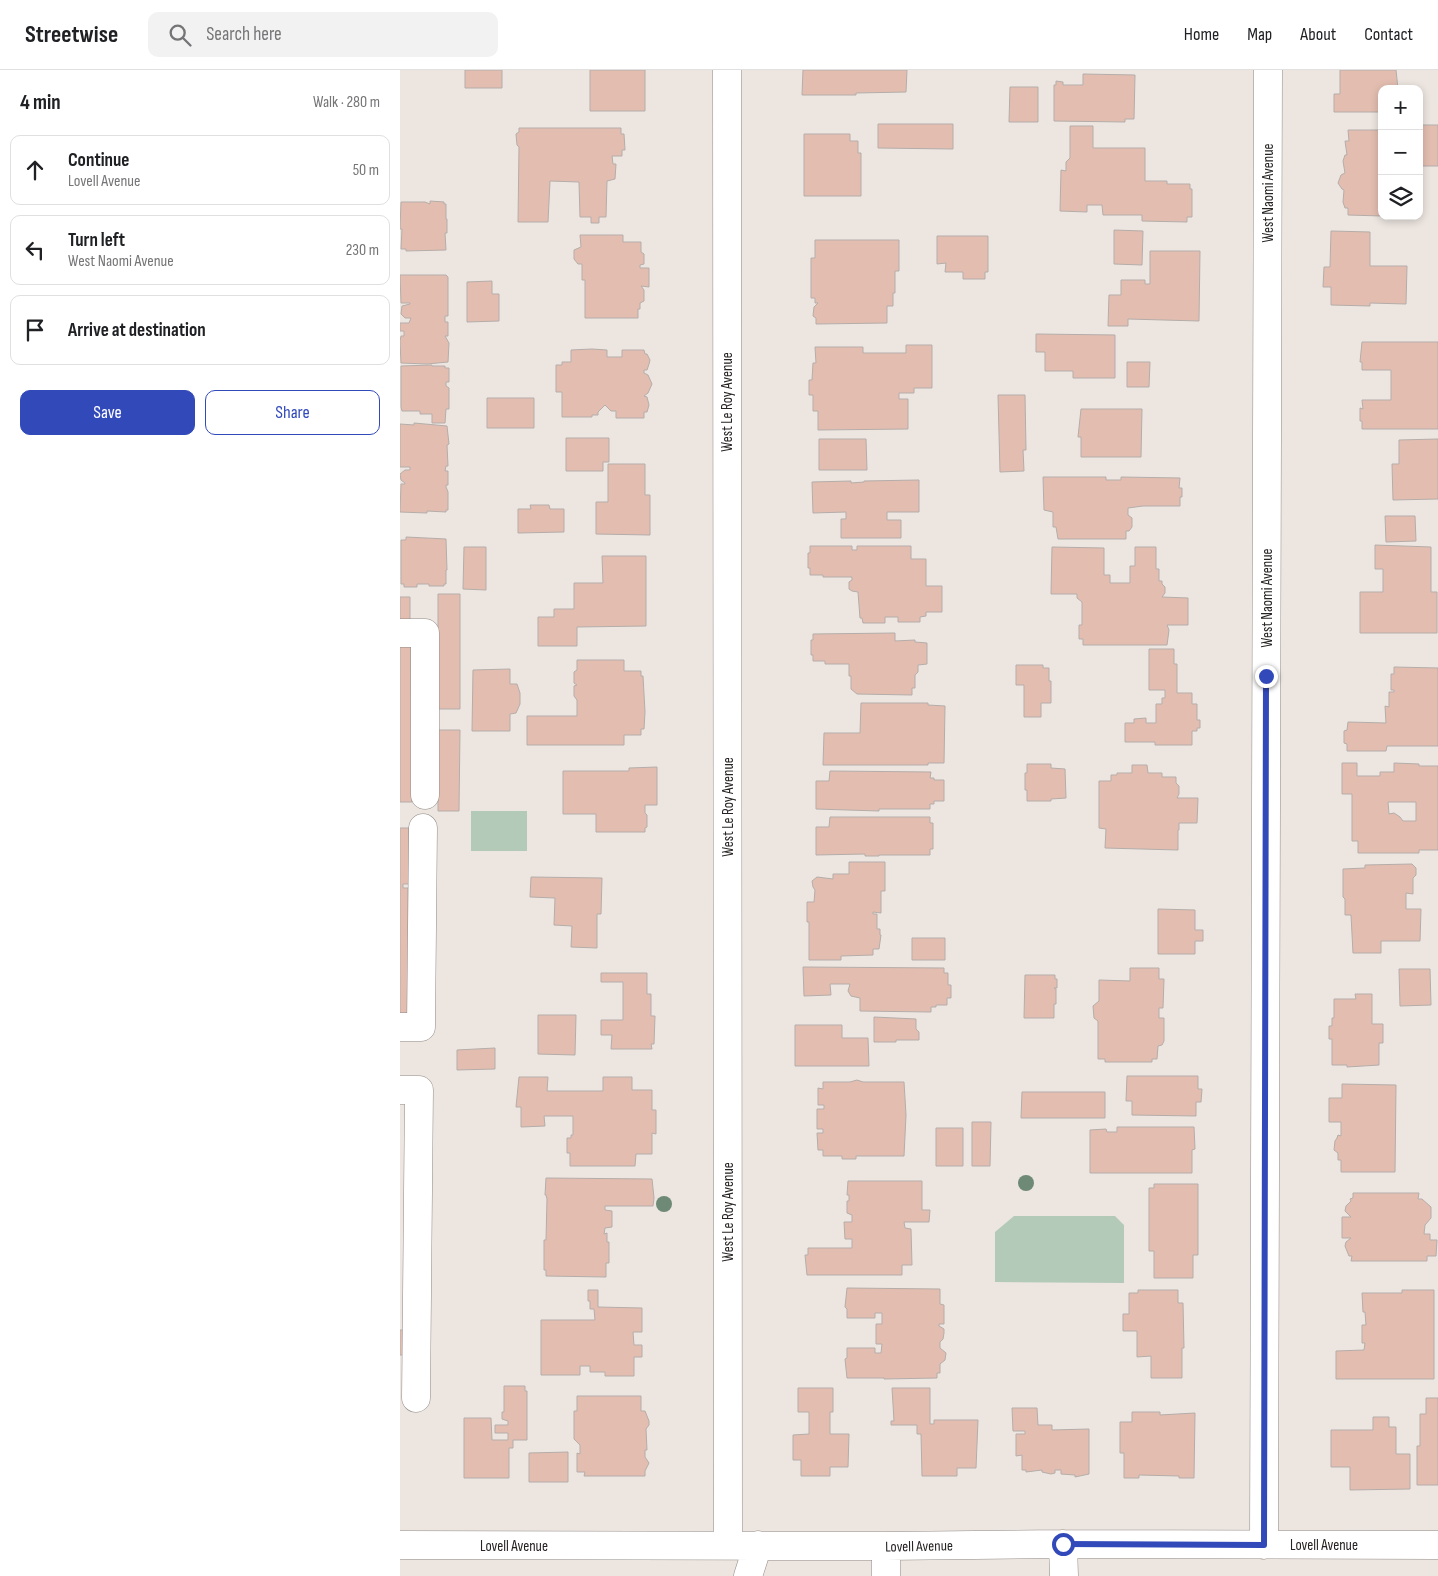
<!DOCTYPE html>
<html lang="en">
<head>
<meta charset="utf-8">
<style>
  :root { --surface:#fff; --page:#f2f2f2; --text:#202124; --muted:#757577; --line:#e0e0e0; --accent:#3249ba }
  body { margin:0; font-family:"Sofia Sans Condensed",sans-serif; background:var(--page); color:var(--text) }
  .controls { position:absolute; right:15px; top:15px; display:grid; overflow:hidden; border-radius:10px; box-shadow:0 2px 8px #0003 }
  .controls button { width:45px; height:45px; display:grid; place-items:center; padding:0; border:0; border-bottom:1px solid var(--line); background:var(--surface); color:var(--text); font:25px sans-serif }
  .stop { position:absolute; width:15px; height:15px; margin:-11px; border:4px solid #3249ba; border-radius:50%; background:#fff }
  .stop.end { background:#3249ba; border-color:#fff; box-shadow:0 1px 5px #0008 }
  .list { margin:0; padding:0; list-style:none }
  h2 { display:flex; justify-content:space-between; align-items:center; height:65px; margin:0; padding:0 20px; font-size:21px }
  h2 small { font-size:16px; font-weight:400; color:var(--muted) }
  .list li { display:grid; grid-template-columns:32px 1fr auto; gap:15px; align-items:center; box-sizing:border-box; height:70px; margin:0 10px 10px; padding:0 10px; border:1px solid var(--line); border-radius:10px }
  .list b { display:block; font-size:19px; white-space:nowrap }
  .list p { margin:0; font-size:16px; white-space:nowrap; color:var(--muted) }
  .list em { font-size:16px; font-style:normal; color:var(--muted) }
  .actions { display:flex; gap:10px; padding:15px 20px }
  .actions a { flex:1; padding:11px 0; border:1px solid var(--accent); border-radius:10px; text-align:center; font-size:18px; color:var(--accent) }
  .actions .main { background:var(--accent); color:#fff }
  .icon { flex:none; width:28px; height:28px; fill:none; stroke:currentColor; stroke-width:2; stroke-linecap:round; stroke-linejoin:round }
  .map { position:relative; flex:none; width:1038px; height:1506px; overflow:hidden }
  header { display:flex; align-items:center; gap:30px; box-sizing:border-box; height:70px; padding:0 25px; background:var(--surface); border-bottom:1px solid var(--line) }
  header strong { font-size:24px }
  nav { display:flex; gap:28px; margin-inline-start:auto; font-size:18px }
  .search { width:350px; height:45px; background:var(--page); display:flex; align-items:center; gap:12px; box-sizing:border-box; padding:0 18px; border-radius:10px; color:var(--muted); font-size:19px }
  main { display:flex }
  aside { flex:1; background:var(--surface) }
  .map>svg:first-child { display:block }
  .green { fill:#b4cab9 }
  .building { fill:#e3beb0; stroke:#b5adaa; fill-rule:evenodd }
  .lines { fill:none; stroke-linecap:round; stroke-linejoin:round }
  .minor-casing { stroke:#918b87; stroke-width:29 }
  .minor { stroke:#fff; stroke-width:28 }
  .tree { fill:#6e8975 }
  .route { stroke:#3249ba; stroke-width:6 }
  .labels { text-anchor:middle; stroke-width:5; stroke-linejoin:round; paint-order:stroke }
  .street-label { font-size:15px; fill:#262322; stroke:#fff }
</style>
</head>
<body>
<header>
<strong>Streetwise</strong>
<div class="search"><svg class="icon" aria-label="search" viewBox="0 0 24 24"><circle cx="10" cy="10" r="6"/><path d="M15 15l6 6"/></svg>Search here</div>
<nav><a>Home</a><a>Map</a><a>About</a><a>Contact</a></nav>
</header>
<main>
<aside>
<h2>4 min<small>Walk · 280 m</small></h2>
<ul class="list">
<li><svg class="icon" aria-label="ahead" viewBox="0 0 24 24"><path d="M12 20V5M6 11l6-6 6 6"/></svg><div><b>Continue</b><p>Lovell Avenue</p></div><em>50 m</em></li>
<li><svg class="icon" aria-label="left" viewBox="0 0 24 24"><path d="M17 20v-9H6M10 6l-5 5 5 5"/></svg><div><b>Turn left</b><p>West Naomi Avenue</p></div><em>230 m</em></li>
<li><svg class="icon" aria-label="arrive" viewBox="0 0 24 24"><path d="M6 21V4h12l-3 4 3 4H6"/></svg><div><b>Arrive at destination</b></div></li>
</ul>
<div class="actions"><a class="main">Save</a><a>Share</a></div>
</aside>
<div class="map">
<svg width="1038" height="1506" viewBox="0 0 1038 1506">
  <rect width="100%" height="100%" fill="#ece5e0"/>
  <path class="green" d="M71,741H127V781H71Z
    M614,1146H715L724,1155V1213L595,1212V1162Z"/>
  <path class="building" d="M65,0H102V18H65Z
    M190,0H245V41H190Z
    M403,0H507L506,22L456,23V25H402Z
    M940,0H996L998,19H982V42H934V24H940Z
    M683,4L735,5L734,49H725V52L654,51V15H656V11L663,12V15H683Z
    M610,17H638V52H609Z
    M478,54H553V79L478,78Z
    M1019,55H1038V96H1019Z
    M670,56H693V78H745V111H767V114H790V119H792V147H787V152L742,151V145H703L702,135H687V142L660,141L661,100L666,101V92L670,88Z
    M119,58H221V64H224L225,80H222V86H212L213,94H216L215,109L207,111L206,147H199V153H191V147H180L179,112L150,111L148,152H118L119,77L117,75L116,64L119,62Z
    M948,60H982V146L948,145V138H945L943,132L944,120L942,119L938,113L941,105L945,103L943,91L945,85H947L945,71H949Z
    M404,64H450V71H458V83H461V126H404Z
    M30,131L44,132V134H46V149H47V163H45L46,180L6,181V179H1L2,159H0L1,132H25L30,134Z
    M714,160L743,161L742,195L714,194Z
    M931,161L970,162V196H1007L1006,234L970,233V236L931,235V217H923L924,197H930Z
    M180,165H223V172H241V182L244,184V194L240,195V198H249V217L241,216L244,220V231L240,233V239H238V248H185V210H182V194H178L174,189V180L181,177Z
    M537,166H588V202H585V209H563V202H545L546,193L537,194Z
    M415,170H499V201H495V223H493V236H487V253L416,254V248L413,246L414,237L418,233H415V228H411V188H415Z
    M750,181H800L799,251L728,249V256H708L709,225H721V210H745V214H750Z
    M0,205H46L48,207V246H45V252H48V266H45L49,273L48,292L27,294L1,293L0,271L1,266H4V261H0V253H9L11,248H5L1,244L2,236L10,234V233H1Z
    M92,211V224H99V251L67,252V212Z
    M636,264L715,265V308H673V301H645V282H636Z
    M962,272H1038V359H962V351H960V338L963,339L962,330H991V300H962V292H960Z
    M506,275H532V318H514V323H499V329H508V359L418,360V341H413V325H409V310H412L413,293H416L415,277H463V283H506Z
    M192,279L207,280V287H222V280H244L245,284H247L250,290L249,294L247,300H244V303L248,305L252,314L248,323L244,326L247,327L249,335L247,342H244V348H216V341H211L205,335L198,342V345H192V347H162V322H156V295H162V292H171V280Z
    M727,292H750L749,317H727Z
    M32,295V296H45V298H49V312H46V316L49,318V339H46L45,353H32V344H20V341H2L1,337V296Z
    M598,325H625L626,380H623L624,401L600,402Z
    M87,328H134V358H87Z
    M681,339H742L741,387H681V367H678Z
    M14,353L47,356L49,374L47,375L48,396H46L45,401H48V415H46V417L48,422V440H46V442L27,441V443L0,442L1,414H5V413L1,410L0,404L5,400H10V397H0V354L14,355Z
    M166,368H209V392H203V401H166Z
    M419,369H466L467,400H419Z
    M1038,369V429L993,430L992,394H999V370Z
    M208,394H245V425H250V465L196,464V432H208Z
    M643,407H706V410H721V407L780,408L779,418H782V427H780V436H743L728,438V445L732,448V457L729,461H726V469H658L656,457H653V442L644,440Z
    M519,410V442H487V450H501V468H441V449H446V442L413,443L412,412L451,411V413L464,412V411Z
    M130,435H149L150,439H164V462L118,463V439H131Z
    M985,446H1015L1016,471L986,472Z
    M6,467L46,469L47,500H46V514H44V516H29V514H17V517H4V514H1V470H6Z
    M975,475L1031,477V522H1037V563H960V522H983V499H975Z
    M410,476H452V480H457V476H511V489H526V516H542V542H526V546L520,547V552H498V547H485V553H463L462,548H460L458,522L452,521L449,519V512L452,510V507H423V505H410V498H408V483H410Z
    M64,477H86V520L63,519Z
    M652,477L704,478V505H710V513H730V496H735V477H756V499H759V511H762V514L765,517V523L762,527L788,528V555H767L769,560L767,575H683V569H679V555H682V532L677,528V524H651Z
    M202,486H246V556L177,557V576H138V547H154V539H174V513H203Z
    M38,524H60V639H38Z
    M0,527H10V550H0Z
    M495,563V571L515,570V572L527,573V594L518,595V602L515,605V618H512V625L457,624L451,619V606H449V594H425V591H413V585H411V570H413V564Z
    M0,576H11L12,732H0Z
    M749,579H774V594H777V623H792V634H797V650H800V658H797V661H792V675H755V672H725V653H734V649L746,648V653H756V634H762V628H765V620H749Z
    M177,590H224V601H241V606H243L245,642L244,659H241V665H224V675H127V646H177V630L174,626V616L177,615L174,613V602L177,600Z
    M616,595H643V598H649V611H651V633H641V647H624V615H616Z
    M994,597L1038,598V676H987L986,681H947V674L944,673V661L947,660L948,652L986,653L985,636L989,637V622H994V620H991V604H994Z
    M110,599V614H117L120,623V634L116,643L110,644V661H72L73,600Z
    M461,633H528V635L545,636L544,693H528V695H423L424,663H460Z
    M38,660H60L59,741H38Z
    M942,693H957V706H980V702H994V693L1019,694V696H1038V780H1019V783H958V771H952V724H942ZM988,732H1016V751H1003L1000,747L994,743L989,744Z
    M627,694H651V698L665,699L666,728L651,729V731H627V720H625V703H627Z
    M732,695H747L748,703H762V707H776V713L779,716V724L777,728H798L797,753H779V760H778V780L705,778L706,759L699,758V711H711V705H717V703H732Z
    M257,697V735H245V743L247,745V757L245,758V762H196V744H163V701H229V698Z
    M430,701L531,702L530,708H534V710H544V731H534V734H530V739H479V741L416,739V711H429Z
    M430,747H530V753H533V779H530V785H479V786H465V784L416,785V757H429Z
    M0,758H9V814H3V818H8L9,951H0Z
    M449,792H485V821H481V843L473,842V844H477V859H480V865H481L479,879H473V885L441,886V890H409V852H407V832H414L415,820L413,817L412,811L417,807L433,809V804H449Z
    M1012,794L1016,798V805L1013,808V824L1006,823V839H1021L1020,871H981V883H953L951,845H945V829L943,827V799L965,798V795Z
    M131,807L202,808L201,844H197V878L171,877L172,856L154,855L155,828L130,827Z
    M758,839L795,840V860H803V871H795V884H758Z
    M512,868H545V890H512Z
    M403,897L544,898V903H548V915H551V928H547V935H536V937H531V942L460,941V928L451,926L448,921L450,914H430L431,925L404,926Z
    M730,898H759V909H764L763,938H759V948H764V971L762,975L758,976L757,989H752V992H705V989H698V951L694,948L693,936L699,931V910L730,911Z
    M999,899H1030L1031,935L1000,936Z
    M201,903H247V924H251V946H255L254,974H251L252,979H211L212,965H201V950H223V912H201Z
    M625,905H655V909H657V918H654L656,919V934H654V948H624Z
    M955,924H972V954H983V973H979V995L947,997V995H932V969H929V956H932V948H934V929H956Z
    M138,945H176L175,985L138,984Z
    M474,947L516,949V959L519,962V970H496V972H474Z
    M395,955H442V968H468L469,996H395Z
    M95,978V999L57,1000V980Z
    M727,1006H798V1019H802L801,1032H796V1046L732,1045V1031H726Z
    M119,1007H148L147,1021H203V1007H232V1020H252V1040H256V1064L252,1063V1084H236L235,1096H170V1083H167V1068H171V1065H173V1046H144L145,1056L121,1057V1037H116Z
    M457,1010L463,1012H504L506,1045L504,1086H456V1089H442V1086H423V1080H418L417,1063H423V1059H417V1039H424V1035H418V1018L423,1019V1012H450Z
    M942,1014L996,1015L995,1102H941V1090H938V1083L934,1080L935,1071L937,1068L938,1065L941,1066V1052H929V1028H942Z
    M622,1022H705V1048H621Z
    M572,1052H591L590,1096H572Z
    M717,1057H794L795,1079L792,1080V1103H690V1060L706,1059L707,1062H717Z
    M536,1058H563V1096H536Z
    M146,1108L252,1109L254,1128L253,1136H205V1140L212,1141V1157L205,1158L204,1164L207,1163V1172H209V1193H206V1207L146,1206V1200H144V1170H146L147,1129L146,1125H145Z
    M448,1111H522V1140H530L529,1152H504L505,1158L511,1159L512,1195H502V1205H407L405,1185H408V1178H452V1169H445L444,1152H452V1145L447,1143V1131H449V1125H447Z
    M754,1114H798V1185H793V1208H754V1181H749V1118H754Z
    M953,1123H1019L1018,1129H1022L1031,1137V1148L1025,1155L1024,1164H1030V1170H1037L1036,1186H1027V1191H951L952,1186H949L945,1176L946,1172L951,1168H942V1147H951L945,1141L946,1136L951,1131L950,1129L953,1128Z
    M447,1218L540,1219V1234L544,1235V1254H539V1256L544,1259V1263L543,1269L540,1272V1278L546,1283L545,1290L540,1294V1303H537V1308L484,1309V1308H447L445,1289L447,1288V1278H475V1283H481L482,1274H476V1254H482V1243H475V1248H447V1239L445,1237Z
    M188,1220H198V1237L242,1238V1262H233L234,1275H242V1287H234V1306H205V1302H190V1296H180V1305H141V1250H195L194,1239H190V1231H188Z
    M738,1220H778V1233H783L784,1278H782V1308H751V1286L737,1287V1261H723V1244H729V1223H738Z
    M1002,1220H1034V1309H936V1281L964,1280L965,1273H962V1255H966L965,1242H963L962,1223H1002Z
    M0,1260H3V1285H0Z
    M104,1316H125V1321H127V1370H113V1378H109V1408H64V1348H91L92,1370H108V1363H95V1355H108V1351L102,1349V1342H104Z
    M398,1318H433V1342H430V1364H449L448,1397H430V1406H401V1390H393V1365L409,1364V1342H398Z
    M492,1318H530V1354H534V1350H578L576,1398H557V1406H522L521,1364H517V1355H491V1351H494Z
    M177,1326H241V1341H245L249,1351V1355L246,1359L247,1380H245V1387L249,1393L245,1401V1406H184L185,1402H177V1383L180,1384V1375L174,1369V1341H177Z
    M1026,1328H1038V1415H1017V1376H1020V1344H1026Z
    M612,1338H637L638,1355H652V1360L689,1359V1404L675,1407V1405L661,1404V1400H655V1403L651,1404L642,1402V1400L626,1402V1400H622V1385L616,1386V1364H625V1361H613Z
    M732,1342H760V1345L795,1343L794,1408H779V1406L739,1405V1408H724V1383H720V1352H732Z
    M973,1347H989V1357H996V1384H1010V1419L950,1420V1397H931V1360H973Z
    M168,1382V1412H129V1383Z"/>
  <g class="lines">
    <g class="minor-casing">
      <path id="minor" d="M327,0L328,1475
        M0,563H25V725
        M0,957H21L23,758
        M0,1020H19L16,1328
        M663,1474L664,1506
        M0,1475L486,1476L663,1474L1038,1475
        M864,1475L868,0
        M348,1506L358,1475
        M486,1506V1476"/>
    </g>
    <use href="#minor" class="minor"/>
  </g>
  <g class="tree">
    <circle cx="626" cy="1113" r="8"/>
    <circle cx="264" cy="1134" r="8"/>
  </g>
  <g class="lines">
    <path class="route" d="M663,1474L864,1475L866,606"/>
  </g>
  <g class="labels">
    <g class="street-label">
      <text transform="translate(868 123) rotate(-90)" y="5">West Naomi Avenue</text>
      <text transform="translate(327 332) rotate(-90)" y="5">West Le Roy Avenue</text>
      <text transform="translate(867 528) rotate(-90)" y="5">West Naomi Avenue</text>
      <text transform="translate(328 737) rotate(-90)" y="5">West Le Roy Avenue</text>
      <text transform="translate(328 1142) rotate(-90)" y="5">West Le Roy Avenue</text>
      <text x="924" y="1480">Lovell Avenue</text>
      <text x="114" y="1481">Lovell Avenue</text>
      <text transform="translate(519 1476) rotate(-1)" y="5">Lovell Avenue</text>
    </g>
  </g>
</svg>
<div class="controls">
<button>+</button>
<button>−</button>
<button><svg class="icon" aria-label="layers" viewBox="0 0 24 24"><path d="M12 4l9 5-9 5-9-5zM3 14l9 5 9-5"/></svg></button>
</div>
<div class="stop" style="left:663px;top:1474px"></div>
<div class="stop end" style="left:866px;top:606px"></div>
</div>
</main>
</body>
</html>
